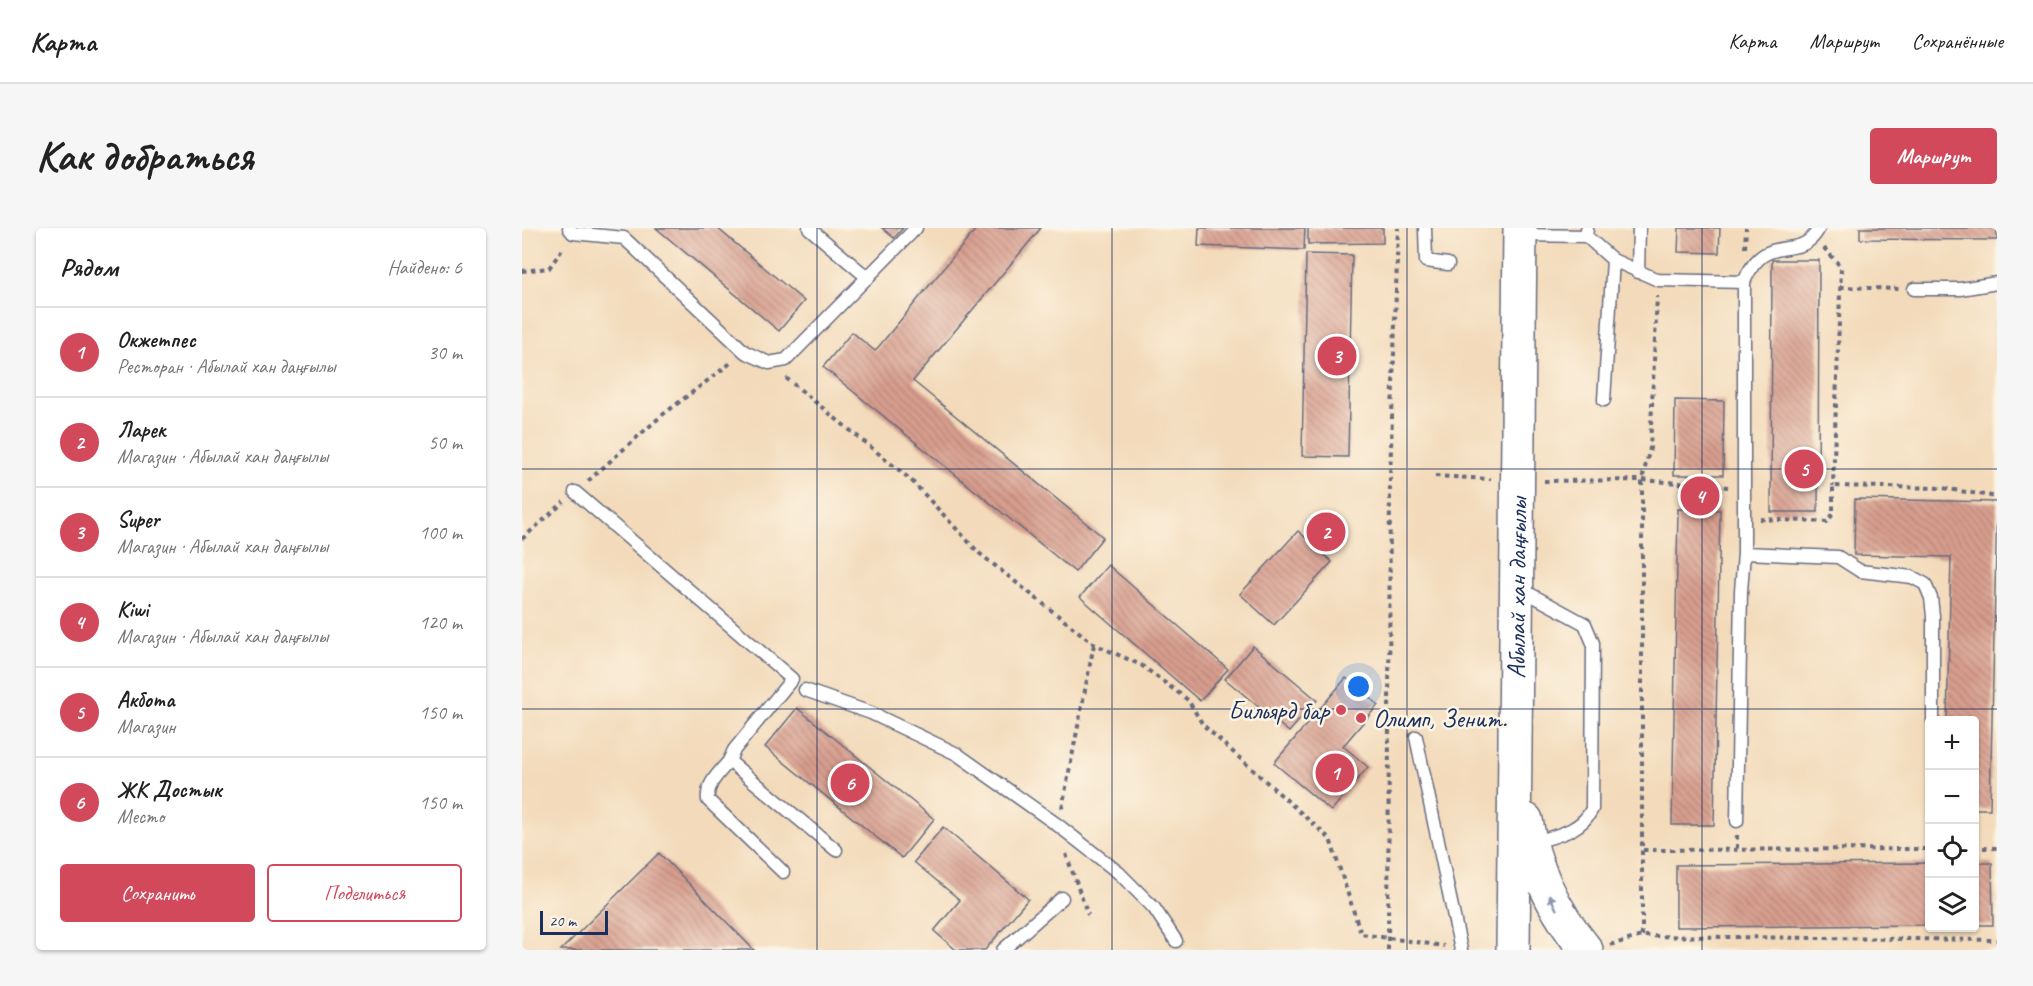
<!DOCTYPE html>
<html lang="ru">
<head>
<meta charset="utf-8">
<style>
  :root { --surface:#fff; --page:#f6f6f6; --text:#222; --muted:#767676; --line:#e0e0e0; --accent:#d1495b }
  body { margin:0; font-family:Caveat,sans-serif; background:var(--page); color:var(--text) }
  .controls { position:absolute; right:18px; bottom:18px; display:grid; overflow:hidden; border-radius:6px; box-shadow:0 2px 4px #0004 }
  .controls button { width:54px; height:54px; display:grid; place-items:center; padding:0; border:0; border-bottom:2px solid var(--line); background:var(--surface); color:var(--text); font:30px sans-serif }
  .scale { position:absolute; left:18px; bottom:15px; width:68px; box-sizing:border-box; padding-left:6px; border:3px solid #1b2f5e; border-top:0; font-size:16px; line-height:21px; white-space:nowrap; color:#1b2f5e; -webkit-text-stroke:4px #fcf5e5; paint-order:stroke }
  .you { position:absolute; left:837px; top:459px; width:21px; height:21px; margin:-15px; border:4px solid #fff; border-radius:50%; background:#1a73e8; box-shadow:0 0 0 9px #1a73e833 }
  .badge { display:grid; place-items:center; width:39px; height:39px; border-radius:50%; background:var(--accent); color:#fff; font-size:20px; font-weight:700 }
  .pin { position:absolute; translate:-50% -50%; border:3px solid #fff; box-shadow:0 2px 6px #0006 }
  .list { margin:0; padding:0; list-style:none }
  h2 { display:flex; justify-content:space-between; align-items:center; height:78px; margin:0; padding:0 24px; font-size:26px }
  h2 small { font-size:20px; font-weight:400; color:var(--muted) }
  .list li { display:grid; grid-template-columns:39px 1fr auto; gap:18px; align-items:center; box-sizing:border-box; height:90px; padding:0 24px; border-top:2px solid var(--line) }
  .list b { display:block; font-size:22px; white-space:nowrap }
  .list p { margin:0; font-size:20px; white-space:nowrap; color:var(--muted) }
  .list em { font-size:20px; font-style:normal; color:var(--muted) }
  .actions { display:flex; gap:12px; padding:18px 24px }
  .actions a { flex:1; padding:14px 0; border:2px solid var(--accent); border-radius:6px; text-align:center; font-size:21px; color:var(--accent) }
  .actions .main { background:var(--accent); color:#fff }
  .icon { flex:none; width:33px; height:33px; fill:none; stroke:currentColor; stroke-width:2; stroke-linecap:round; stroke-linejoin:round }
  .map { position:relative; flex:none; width:1475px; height:722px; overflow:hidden; border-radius:6px }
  header { display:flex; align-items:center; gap:36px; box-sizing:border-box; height:84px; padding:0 30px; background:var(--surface); border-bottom:2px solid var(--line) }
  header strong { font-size:28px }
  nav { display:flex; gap:33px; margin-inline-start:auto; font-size:21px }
  .intro { display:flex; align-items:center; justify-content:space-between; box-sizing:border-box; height:144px; padding:0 36px }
  h1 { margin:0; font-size:42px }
  .button { padding:15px 27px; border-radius:6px; background:var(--accent); color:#fff; font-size:21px; font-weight:700 }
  main { display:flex; gap:36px; padding:0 36px }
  aside { flex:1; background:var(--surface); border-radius:6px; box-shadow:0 2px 4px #0004 }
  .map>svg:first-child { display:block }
  .building { fill:url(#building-back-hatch) }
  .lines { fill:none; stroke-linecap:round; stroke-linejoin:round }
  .lane-casing { stroke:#676b7e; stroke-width:15 }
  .highway-casing { stroke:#676b7e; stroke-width:36 }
  .path { stroke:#676b7e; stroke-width:4; stroke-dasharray:4.5 4.5; stroke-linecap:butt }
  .lane { stroke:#fff; stroke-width:12 }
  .highway { stroke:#fff; stroke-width:33 }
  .oneway { fill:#8d97ae }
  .grid { fill:none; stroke:#1b2f5e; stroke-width:1.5; stroke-opacity:0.55 }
  .poi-dot { fill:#d1495b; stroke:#fcf5e5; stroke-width:2 }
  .labels { text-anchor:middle; stroke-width:5; stroke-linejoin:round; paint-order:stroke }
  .street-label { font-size:26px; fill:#1b2f5e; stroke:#fcf5e5 }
  .poi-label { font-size:26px; fill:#1b2f5e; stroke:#fcf5e5; text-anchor:end }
</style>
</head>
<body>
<header>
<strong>Карта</strong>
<nav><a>Карта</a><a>Маршрут</a><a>Сохранённые</a></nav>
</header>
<div class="intro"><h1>Как добраться</h1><a class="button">Маршрут</a></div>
<main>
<aside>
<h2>Рядом<small>Найдено: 6</small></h2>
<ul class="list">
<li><span class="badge">1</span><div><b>Окжетпес</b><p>Ресторан · Абылай хан даңғылы</p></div><em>30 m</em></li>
<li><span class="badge">2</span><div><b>Ларек</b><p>Магазин · Абылай хан даңғылы</p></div><em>50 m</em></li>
<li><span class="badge">3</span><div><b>Super</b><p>Магазин · Абылай хан даңғылы</p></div><em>100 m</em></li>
<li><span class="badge">4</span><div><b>Kiwi</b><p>Магазин · Абылай хан даңғылы</p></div><em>120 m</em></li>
<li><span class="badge">5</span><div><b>Акбота</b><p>Магазин</p></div><em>150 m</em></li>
<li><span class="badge">6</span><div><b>ЖК Достык</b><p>Место</p></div><em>150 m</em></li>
</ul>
<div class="actions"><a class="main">Сохранить</a><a>Поделиться</a></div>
</aside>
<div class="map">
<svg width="1475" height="722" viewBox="0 0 1475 722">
  <defs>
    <pattern id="building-back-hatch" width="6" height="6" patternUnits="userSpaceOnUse" patternTransform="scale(1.5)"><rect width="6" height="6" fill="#d89e8e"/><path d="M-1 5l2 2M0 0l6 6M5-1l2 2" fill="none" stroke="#ae8177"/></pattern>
  </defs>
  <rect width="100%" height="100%" fill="#fcf5e5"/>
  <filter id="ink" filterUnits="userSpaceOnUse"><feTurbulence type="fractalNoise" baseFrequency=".0167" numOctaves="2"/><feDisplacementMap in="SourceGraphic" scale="12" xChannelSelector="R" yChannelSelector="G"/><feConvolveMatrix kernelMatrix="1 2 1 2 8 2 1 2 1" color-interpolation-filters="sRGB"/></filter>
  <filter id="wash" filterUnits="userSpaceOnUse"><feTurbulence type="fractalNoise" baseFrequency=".008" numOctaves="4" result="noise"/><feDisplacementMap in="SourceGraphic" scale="24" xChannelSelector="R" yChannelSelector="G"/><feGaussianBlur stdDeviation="1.35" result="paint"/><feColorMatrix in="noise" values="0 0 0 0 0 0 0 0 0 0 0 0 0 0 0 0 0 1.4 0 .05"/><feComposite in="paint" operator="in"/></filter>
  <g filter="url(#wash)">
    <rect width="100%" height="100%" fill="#f3daba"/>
    <g id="blocks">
      <path class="building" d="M134,0H195L282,73L257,103Z
        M360,0H381L372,10Z
        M455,0H519L391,153L581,309L553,344L301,139L330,104L353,123Z
        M677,0H783L782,22L676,18Z
        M786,0H861V15L786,16Z
        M1157,0H1198L1197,25L1156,24Z
        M1338,0H1475V12L1338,11Z
        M784,26L830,27L826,229L780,228Z
        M1250,32H1297L1296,284H1249Z
        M1153,172L1202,173L1201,247H1152Z
        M1333,271L1475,274L1468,581H1452V493H1425L1429,329L1332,327Z
        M1156,281L1198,282L1192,597H1150Z
        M776,303L810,334L752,397L718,366Z
        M586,337L706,441L678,473L558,369Z
        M731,418L795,472L767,504L703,451Z
        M824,450L856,477L821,518L846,539L809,583L752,535Z
        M275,480L412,591L380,630L243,519Z
        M421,599L506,671L463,722H434L412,703L438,672L392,634Z
        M137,625L232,722H39Z
        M1408,635V697L1154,699V637Z
        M1452,635H1470L1471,697H1452Z"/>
    </g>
  </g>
  <g filter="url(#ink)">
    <use href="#blocks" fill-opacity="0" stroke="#676b7e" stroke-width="1.5"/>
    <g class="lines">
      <g class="lane-casing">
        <path id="lane" d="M47,0L51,5L102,10L223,124L247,135L264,132L394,0
          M287,0L346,50
          M903,0L904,33L926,36
          M998,7L1064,8L1065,1
          M1064,8L1091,32L1136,52L1222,54C1244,0 1278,37 1297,0
          M1116,44L1117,0
          M1392,61H1438L1475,55
          M1082,172L1091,32
          M53,264L270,451L212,522L207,533L314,622
          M1222,325L1316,329L1338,343L1390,349L1403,356L1409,370L1411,388V493
          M997,360L1063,396L1071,415L1070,581C1059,604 1032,608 1010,615
          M283,462L349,485L435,526L537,598L597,645L632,680L654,713
          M894,509L939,722
          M207,533C197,545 184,556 186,572L261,644
          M1215,593L1219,363L1222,325V54
          M481,722L540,670"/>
      </g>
      <g class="highway-casing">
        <g id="highway">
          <path d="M1004,592C1011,640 1033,684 1064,722"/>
          <path id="s1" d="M991,722L998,0"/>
        </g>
      </g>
      <path class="path" d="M1223,20L1224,0
        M1302,20L1319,39L1311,258
        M0,43L27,40L42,19
        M1318,59L1378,61
        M264,150L389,252L457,325L572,416L619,437L666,472L681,497L808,611L839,706L922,718
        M913,248L969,251
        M66,253L139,188L210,134
        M1022,253L1120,252L1206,259
        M1238,291L1305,294L1311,286V258L1420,260L1475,269
        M0,311L42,274
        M540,580L572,416
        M1215,607V622
        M1452,620H1475
        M1121,622L1408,621
        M544,626L566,687
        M1120,708V252L1128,220L1135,68
        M1088,717L1120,708L1475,712
        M866,722L868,251L876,0"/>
      <use href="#lane" class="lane"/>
      <use href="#highway" class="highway"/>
    </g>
    <defs><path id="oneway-solid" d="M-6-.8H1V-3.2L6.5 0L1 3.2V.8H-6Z" transform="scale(1.5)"/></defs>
    <use class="oneway" href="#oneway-solid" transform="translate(1031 674) rotate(-115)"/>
  </g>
  <path class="grid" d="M295,0V722M590,0V722M885,0V722M1180,0V722M0,241H1475M0,481H1475"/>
  <g class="poi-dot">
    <circle cx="819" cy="482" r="6"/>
    <circle cx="839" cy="490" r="6"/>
  </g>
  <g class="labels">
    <g class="street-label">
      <text dy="9" stroke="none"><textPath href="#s1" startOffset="362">Абылай хан даңғылы</textPath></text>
    </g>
    <g class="poi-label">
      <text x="807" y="491">Бильярд бар</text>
      <text x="851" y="499" text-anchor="start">Олимп, Зенит.</text>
    </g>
  </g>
</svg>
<div class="controls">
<button>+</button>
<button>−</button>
<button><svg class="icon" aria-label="locate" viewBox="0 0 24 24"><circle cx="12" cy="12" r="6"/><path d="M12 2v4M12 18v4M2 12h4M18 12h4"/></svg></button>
<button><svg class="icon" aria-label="layers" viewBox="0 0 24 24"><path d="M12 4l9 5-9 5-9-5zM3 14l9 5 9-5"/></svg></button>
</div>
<div class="scale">20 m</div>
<div class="you"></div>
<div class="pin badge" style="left:813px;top:545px">1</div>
<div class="pin badge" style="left:804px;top:304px">2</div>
<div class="pin badge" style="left:815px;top:128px">3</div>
<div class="pin badge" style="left:1178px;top:268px">4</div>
<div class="pin badge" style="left:1282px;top:241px">5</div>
<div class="pin badge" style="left:328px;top:555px">6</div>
</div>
</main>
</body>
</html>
